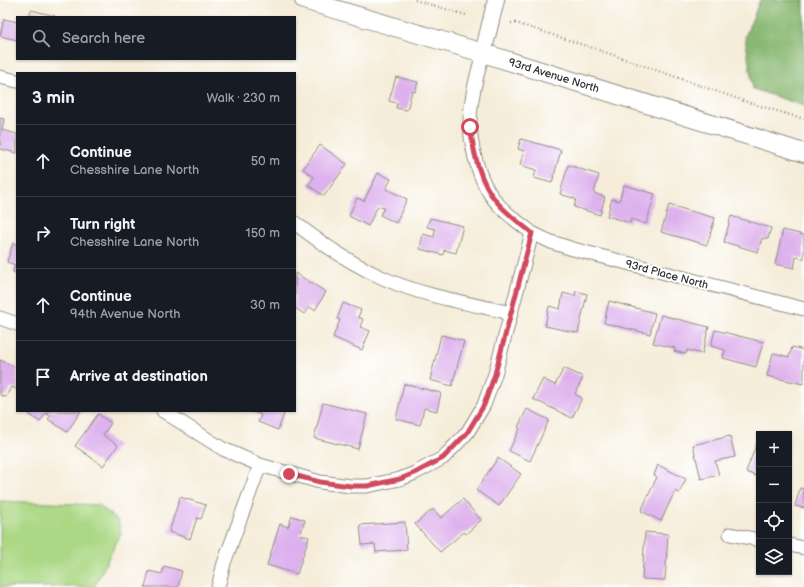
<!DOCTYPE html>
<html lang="en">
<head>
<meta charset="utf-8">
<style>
  :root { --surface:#171b24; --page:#242831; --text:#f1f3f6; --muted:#9ea1a6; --line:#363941 }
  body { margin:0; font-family:"Balsamiq Sans",sans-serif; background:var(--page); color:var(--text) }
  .controls { position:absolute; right:12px; bottom:12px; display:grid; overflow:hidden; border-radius:0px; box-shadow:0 1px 3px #0004 }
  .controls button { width:36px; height:36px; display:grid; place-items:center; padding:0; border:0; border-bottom:1px solid var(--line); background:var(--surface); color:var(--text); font:20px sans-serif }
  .stop { position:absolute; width:12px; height:12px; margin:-9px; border:3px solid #d1495b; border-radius:50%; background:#fff }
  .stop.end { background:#d1495b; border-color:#fff; box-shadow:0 1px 4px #0008 }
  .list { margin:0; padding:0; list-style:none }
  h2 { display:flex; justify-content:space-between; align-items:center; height:52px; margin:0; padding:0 16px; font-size:17px }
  h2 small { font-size:13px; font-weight:400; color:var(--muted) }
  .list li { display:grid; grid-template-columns:26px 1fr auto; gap:12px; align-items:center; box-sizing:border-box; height:72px; padding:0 16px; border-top:1px solid var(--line) }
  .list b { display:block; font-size:15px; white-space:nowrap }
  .list p { margin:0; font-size:13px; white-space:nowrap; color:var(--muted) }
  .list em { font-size:13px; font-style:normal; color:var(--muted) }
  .icon { flex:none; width:22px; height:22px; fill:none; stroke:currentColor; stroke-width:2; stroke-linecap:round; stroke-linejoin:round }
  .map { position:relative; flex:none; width:804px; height:587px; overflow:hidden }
  .search { position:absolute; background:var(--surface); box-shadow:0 1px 3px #0004; left:16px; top:16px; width:280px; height:44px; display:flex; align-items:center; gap:10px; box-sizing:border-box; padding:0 14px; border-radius:0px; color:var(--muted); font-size:15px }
  .panel { position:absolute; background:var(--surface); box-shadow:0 1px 3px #0004; left:16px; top:72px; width:280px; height:340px; border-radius:0px }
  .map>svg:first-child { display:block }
  .green { fill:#acd885; stroke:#6c8258 }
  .forest { fill:#89b872; stroke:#5a724e }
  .building { fill:#ddb1ed }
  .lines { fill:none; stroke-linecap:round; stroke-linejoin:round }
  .minor-casing { stroke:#908c82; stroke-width:15 }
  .tertiary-casing { stroke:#908c82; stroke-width:18 }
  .secondary-casing { stroke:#908c82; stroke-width:20 }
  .path { stroke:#908c82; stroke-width:2.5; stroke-dasharray:1 3; stroke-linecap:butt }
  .minor { stroke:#fff; stroke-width:13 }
  .tertiary { stroke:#fff; stroke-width:16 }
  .secondary { stroke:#fff; stroke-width:18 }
  .route { stroke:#d1495b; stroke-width:5 }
  .labels { text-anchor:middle; stroke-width:4; stroke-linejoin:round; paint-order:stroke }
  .street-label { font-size:11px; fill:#2b2b2b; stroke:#fff }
</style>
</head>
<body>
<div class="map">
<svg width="804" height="587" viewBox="0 0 804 587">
  <rect width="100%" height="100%" fill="#fff"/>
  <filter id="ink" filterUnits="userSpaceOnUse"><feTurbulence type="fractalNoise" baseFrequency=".025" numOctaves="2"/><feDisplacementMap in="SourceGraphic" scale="8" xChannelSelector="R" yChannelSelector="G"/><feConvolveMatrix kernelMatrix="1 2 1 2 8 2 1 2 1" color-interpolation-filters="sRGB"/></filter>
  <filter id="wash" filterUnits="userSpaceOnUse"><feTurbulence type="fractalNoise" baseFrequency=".012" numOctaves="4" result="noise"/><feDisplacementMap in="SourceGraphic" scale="16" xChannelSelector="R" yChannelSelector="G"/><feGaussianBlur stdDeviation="0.9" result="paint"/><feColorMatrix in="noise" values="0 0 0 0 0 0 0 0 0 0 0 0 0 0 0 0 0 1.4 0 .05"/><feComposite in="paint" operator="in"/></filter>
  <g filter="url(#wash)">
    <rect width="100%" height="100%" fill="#f5edd9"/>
    <path class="green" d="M0,501L99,505L118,521L121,533L94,587H0Z"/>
    <path class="forest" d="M760,0H804V106L753,89L745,37Z"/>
    <g id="blocks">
      <path class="building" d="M31,10L55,16V17H29Z
        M4,19L17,22V40L0,36Z
        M396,77L418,82L415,92L412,91L407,110L396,108L397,103L389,101Z
        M0,118L4,119L2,130L17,134V153L0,149Z
        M521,139L561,150L552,183L534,178L536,170L520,165L524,151L518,149Z
        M320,145L347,164L324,196L308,185L314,177L303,169Z
        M568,165L599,175L594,193L605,197L600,215L574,207L576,199L560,194Z
        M378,173L391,179L386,189L407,199L396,223L380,215L384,208L378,206L368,226L349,216L357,198L364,201Z
        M624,185L655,194L646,224L631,219L630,223L607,216L612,199L619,201Z
        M669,205L715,218L707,245L661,232Z
        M731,216L771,228L768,239L762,238L758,252L724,242Z
        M430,218L463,226L456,253L444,250L443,255L420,249L423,234L434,237L435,229L427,227Z
        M783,230L804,235V259L796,257L794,268L775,264Z
        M13,243L17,245V274L13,272L15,265L7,262Z
        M295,273L326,292L315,310L309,307L304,314L295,308Z
        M576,291L587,294L578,333L545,326L549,306L560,309L563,293L575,296Z
        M609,301L655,313L650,334L604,323Z
        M343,303L361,310L358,317L363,319L360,327L370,331L362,350L333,337L340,320L337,319Z
        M661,315L709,327L702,354L687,350L686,354L674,351L675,348L653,343Z
        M715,330L763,342L756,367L723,358L725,350L711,346Z
        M441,335L464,341L452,386L430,380Z
        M792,347L804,350V379L803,384L767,376L773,353L789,357Z
        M0,360L17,368V389L11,387L6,397L0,395Z
        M564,368L583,377L575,394L582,398L572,418L533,399L543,379L555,385Z
        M404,384L441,393L437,411L424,408L420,425L396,419Z
        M323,403L367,414L358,449L314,438Z
        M527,409L549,420L530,461L509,451L520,428L518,427Z
        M31,411H81L67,432L48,419L51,416L46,413L40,422L29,414Z
        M251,411H280L279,412L284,414L278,430L258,422L261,415Z
        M98,414L111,423L103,435L118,445L103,466L75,446Z
        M730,436L735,457L715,461L719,475L701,479L693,445Z
        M756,445L759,446V477L746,472Z
        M498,458L521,474L499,506L476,490Z
        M658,465L686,479L679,493L675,491L661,521L641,511L657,477L654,475Z
        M800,488L804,489V508L795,506Z
        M180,497L206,505L201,519L197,518L190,539L169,532Z
        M463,499L481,520L466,534L464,532L440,552L415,524L433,509L441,518Z
        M292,516L305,520L300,535L309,537L297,574L267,565L280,524L288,527Z
        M405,522L407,550L376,552L375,544L362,545L360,525Z
        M645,532L668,534L665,580L642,579Z
        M164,566L182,571L178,587H145L149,571L162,574Z"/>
    </g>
  </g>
  <g filter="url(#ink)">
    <use href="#blocks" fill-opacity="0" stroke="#908c82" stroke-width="1"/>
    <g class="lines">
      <g class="minor-casing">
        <path id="minor" d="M0,77L17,81
          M295,223C322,244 350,263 381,277C421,296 468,303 511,313
          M532,233L551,242L573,249L804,309
          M0,318L17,324
          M163,411L223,449L260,465L320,482L351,486H367L400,479L415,473L443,458L467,433L484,405L495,374L532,233C520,223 507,215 497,203C477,181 467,136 471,107C473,88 478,71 483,53
          M730,534L759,540
          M789,545L804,548
          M218,587L224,563L260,465"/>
      </g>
      <g class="tertiary-casing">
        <path id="tertiary" d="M483,53L496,0"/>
      </g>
      <g class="secondary-casing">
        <path id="secondary" d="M304,0L483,53L804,153"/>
      </g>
      <path class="path" d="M415,0L466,15
        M511,23H516L596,49L747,102L804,119"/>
      <use href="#minor" class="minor"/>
      <use href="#tertiary" class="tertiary"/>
      <use href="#secondary" class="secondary"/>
    </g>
  </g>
  <g class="lines" filter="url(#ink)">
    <path class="route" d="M289,474L320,482L351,486H367L400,479L415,473L443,458L467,433L484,405L495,374L532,233C520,223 507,214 497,202C479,182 474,153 470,127"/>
  </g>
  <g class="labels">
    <g class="street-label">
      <text transform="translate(554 75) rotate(17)" y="4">93rd Avenue North</text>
      <text transform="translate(667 274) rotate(15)" y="4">93rd Place North</text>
    </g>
  </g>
</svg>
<div class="controls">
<button>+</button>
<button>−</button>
<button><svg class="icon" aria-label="locate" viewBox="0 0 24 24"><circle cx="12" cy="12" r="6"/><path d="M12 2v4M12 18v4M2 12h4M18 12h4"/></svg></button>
<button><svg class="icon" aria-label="layers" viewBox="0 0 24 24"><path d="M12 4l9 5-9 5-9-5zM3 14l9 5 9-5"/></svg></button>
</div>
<div class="stop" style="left:470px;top:127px"></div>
<div class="stop end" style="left:289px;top:474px"></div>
<div class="search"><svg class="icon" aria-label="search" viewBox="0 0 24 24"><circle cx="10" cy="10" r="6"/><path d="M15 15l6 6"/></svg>Search here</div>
<section class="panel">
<h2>3 min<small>Walk · 230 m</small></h2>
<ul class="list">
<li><svg class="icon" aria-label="ahead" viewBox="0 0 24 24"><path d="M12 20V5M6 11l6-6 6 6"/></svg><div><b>Continue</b><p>Chesshire Lane North</p></div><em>50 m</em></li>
<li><svg class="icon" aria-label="right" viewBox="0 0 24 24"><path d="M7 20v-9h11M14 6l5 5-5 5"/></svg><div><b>Turn right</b><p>Chesshire Lane North</p></div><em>150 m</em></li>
<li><svg class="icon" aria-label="ahead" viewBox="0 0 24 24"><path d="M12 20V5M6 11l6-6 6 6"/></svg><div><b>Continue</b><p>94th Avenue North</p></div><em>30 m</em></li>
<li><svg class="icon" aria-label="arrive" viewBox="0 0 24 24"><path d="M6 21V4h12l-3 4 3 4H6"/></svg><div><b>Arrive at destination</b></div></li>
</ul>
</section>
</div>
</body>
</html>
